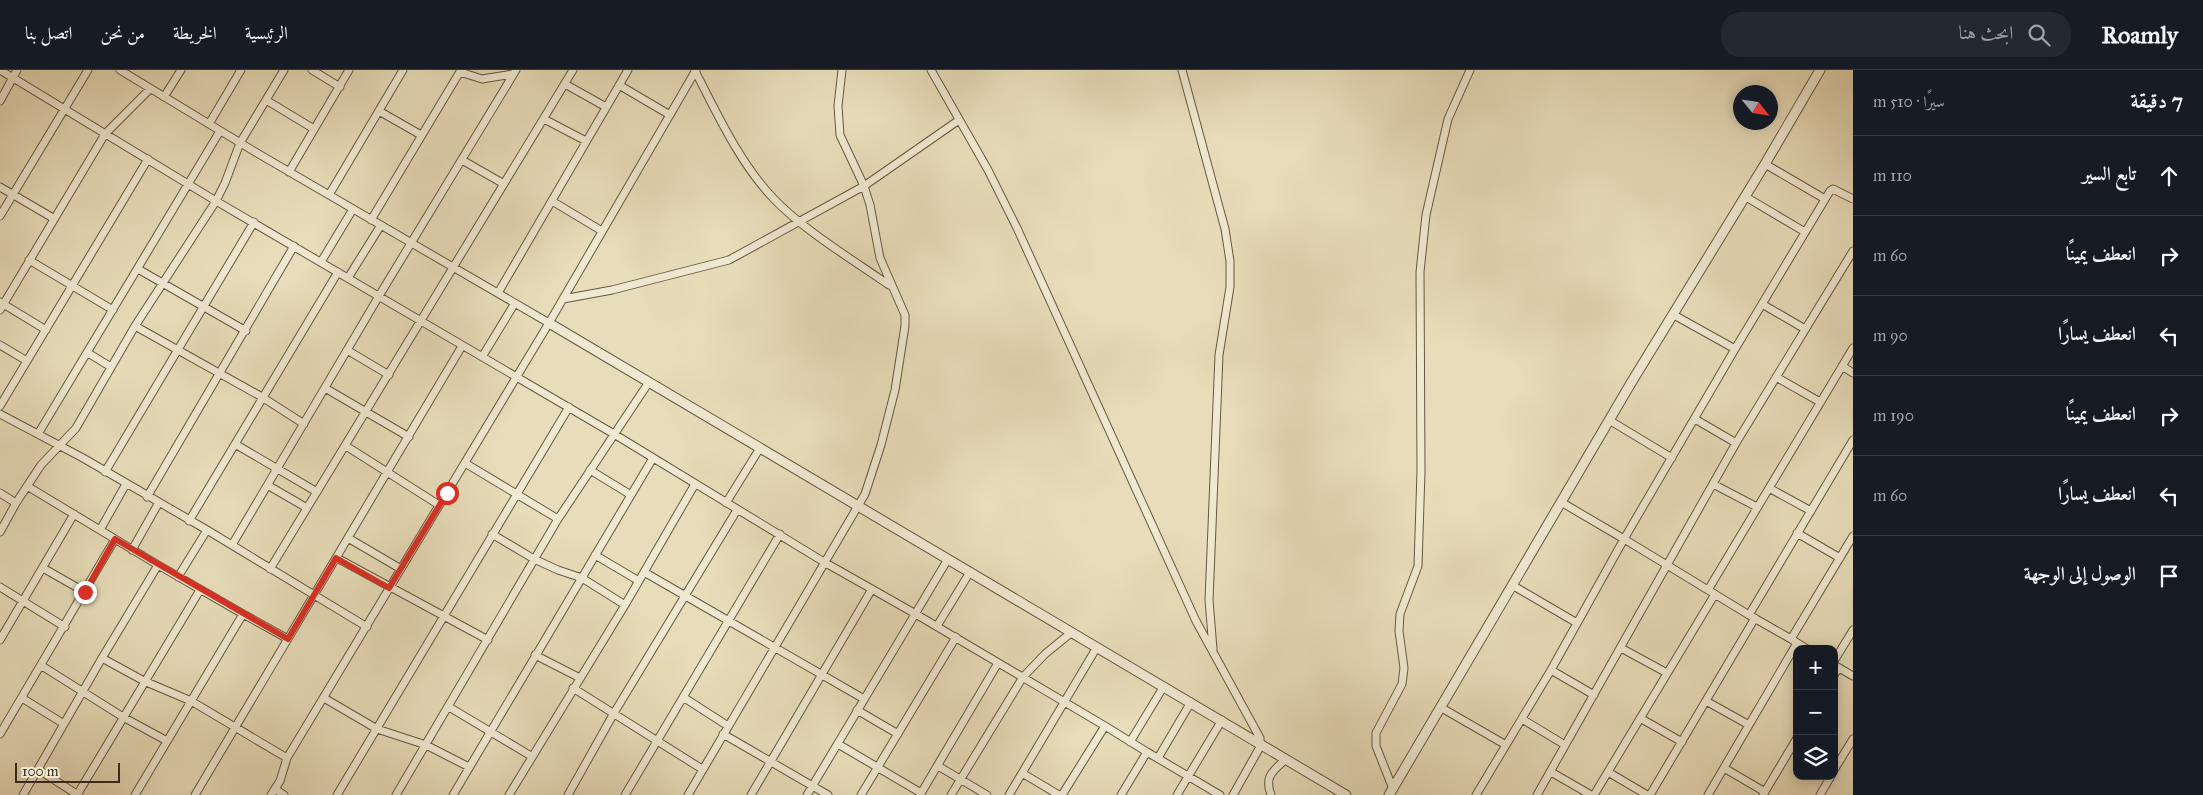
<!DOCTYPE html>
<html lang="ar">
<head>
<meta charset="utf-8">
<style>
  :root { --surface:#171b24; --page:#242831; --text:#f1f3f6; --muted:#9ea1a6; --line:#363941 }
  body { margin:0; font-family:"IM FELL Great Primer",Amiri,serif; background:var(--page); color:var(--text); direction:rtl }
  .controls { position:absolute; right:15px; bottom:15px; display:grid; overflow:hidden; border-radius:10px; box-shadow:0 2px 12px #0003 }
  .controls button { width:45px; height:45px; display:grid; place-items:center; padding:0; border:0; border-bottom:1px solid var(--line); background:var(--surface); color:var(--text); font:25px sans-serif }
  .compass { position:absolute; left:1733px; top:15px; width:45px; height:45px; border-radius:50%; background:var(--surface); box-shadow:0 2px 12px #0003; rotate:120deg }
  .scale { position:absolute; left:15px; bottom:12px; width:105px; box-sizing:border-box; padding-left:5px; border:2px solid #3b2b18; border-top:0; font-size:14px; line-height:18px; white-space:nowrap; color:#3b2b18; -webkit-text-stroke:4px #f0e9d2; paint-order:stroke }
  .stop { position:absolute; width:15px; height:15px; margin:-11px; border:4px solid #d93025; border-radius:50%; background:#fff }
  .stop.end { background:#d93025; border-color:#fff; box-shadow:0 1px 5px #0008 }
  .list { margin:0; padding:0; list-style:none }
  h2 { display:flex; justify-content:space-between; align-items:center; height:65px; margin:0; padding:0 20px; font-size:21px }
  h2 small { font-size:16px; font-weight:400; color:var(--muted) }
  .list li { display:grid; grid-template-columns:32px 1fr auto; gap:15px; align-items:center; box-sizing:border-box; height:80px; padding:0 20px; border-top:1px solid var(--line) }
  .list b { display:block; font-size:19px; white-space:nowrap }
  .list em { font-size:16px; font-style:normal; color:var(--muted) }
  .icon { flex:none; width:28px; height:28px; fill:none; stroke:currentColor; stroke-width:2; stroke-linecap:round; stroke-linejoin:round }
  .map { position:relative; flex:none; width:1853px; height:725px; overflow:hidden; direction:ltr }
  header { display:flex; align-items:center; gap:30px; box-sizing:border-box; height:70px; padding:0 25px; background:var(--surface); border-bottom:1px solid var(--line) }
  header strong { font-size:24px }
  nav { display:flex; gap:28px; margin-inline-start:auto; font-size:18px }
  .search { width:350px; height:45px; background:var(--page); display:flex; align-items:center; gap:12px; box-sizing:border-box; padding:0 18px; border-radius:20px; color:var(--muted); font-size:19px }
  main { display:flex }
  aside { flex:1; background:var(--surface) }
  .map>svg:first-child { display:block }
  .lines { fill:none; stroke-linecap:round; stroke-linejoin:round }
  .minor-casing { stroke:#665840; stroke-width:9 }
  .tertiary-casing { stroke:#665840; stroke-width:11 }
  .minor { stroke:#f0e9d2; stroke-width:7 }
  .tertiary { stroke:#f0e9d2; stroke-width:9 }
  .route { stroke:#d93025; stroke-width:6 }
</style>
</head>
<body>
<header>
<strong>Roamly</strong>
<div class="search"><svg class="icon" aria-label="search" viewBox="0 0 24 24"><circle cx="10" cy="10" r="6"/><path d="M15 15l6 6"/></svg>ابحث هنا</div>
<nav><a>الرئيسية</a><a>الخريطة</a><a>من نحن</a><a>اتصل بنا</a></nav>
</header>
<main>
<aside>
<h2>7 دقيقة<small>سيرًا · 510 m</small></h2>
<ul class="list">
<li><svg class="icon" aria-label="ahead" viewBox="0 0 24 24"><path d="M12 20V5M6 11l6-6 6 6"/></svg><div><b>تابع السير</b></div><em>110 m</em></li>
<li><svg class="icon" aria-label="right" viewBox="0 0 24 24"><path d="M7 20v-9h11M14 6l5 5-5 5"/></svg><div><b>انعطف يمينًا</b></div><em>60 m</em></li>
<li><svg class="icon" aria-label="left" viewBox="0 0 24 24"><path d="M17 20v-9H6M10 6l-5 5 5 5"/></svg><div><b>انعطف يسارًا</b></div><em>90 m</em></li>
<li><svg class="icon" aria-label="right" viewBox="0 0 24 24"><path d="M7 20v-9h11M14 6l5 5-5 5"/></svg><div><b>انعطف يمينًا</b></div><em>190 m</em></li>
<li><svg class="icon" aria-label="left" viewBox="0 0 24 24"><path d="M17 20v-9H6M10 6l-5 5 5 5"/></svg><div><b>انعطف يسارًا</b></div><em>60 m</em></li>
<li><svg class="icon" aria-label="arrive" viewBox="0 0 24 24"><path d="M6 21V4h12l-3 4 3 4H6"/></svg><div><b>الوصول إلى الوجهة</b></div></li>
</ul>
</aside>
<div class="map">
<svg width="1853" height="725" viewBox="0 0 1853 725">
  <rect width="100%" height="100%" fill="#e8ddba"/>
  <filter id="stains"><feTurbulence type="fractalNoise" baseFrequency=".004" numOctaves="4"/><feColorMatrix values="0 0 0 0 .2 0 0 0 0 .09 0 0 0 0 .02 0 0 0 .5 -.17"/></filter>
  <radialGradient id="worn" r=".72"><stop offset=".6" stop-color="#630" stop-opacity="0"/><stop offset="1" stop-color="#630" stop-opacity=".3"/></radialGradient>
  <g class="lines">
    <g class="minor-casing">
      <path id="minor" d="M0,0L216,131L614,364L824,492L914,543L1105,656L1062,725
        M120,0L257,83L549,253
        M312,0L340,17
        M931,0L988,100L1017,158L1196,551L1260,668V677L1233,725
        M1182,0L1225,159L1230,191V217L1219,285L1209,530L1213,579
        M695,1C718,45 739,92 773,128C802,159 853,190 889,215
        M460,2L482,9L513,4
        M565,14L606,37
        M619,15L670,45
        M164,27L181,0
        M266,30L314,59
        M0,31L17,0
        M379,41L421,65
        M544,49L586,71
        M209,54L241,0
        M462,90L504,114
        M1765,94L1825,129
        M289,102L349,0
        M0,117L53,148
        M329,125L403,0
        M1746,127L1805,162
        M552,131L602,161
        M0,146L88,0
        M371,150L461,0
        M29,190L113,240
        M321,192L353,139
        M138,199L246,261
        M348,208L381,155
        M498,223L628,0
        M563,229L612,220L729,190L864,116L959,50
        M0,232L46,260
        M1762,234L1805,259
        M0,240L105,64L150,19
        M1674,245L1735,279
        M135,256L262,327L304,354
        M0,275L27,291
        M347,280L389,305
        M88,283L111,297
        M482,287L515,233
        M1842,296L1853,303
        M1776,307L1820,332
        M325,318L409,367
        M0,336L148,89
        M0,344L83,388L207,460L367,557
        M1695,349L1736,373
        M1609,350L1672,388
        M38,364L220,61
        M235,374L317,422
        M346,376L439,435
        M465,393L558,449
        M590,400L631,425
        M105,402L254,152
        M1713,414L1757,437
        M27,416L158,495L243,544
        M269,416L307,438
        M1769,418L1811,441
        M0,423L16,433
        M147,427L294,176
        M726,433L760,378
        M189,451L338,202
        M100,460L126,414
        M0,462L16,433L41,395L76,358L135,256L216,131L225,113L240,73L284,0
        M1797,463L1840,488
        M492,464L534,489L558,500L582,508L625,535
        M348,468L401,499
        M232,475L379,226L516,0
        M132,480L158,434
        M595,485L639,511
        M337,488L488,570
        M158,495L102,588L144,611L191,631L287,688
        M43,498L85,522
        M270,499L573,0
        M644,502L864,629
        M178,507L207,460
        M1512,515L1577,553
        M0,517L65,557
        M1708,520L1667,495L1736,373L1853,181
        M1749,545L1708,520L1853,278
        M937,556L970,502
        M1791,569L1749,545L1853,370
        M0,570L74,444
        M1621,578L1667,603
        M1807,579L1791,569L1853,466
        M535,585L580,608
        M1834,591L1853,560
        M1834,595L1853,606
        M42,596L123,647L167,671
        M1551,600L1594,625
        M1834,605L1839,598
        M573,618L702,699
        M683,627L728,656
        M22,628L64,654
        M324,628L377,659L426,675L469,697
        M1706,631L1749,655
        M449,637L531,686
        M1440,637L1506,675
        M857,640L898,664
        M1640,648L1682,672
        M1522,649L1565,675
        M1105,656L1147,682L1121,725
        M0,664L115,469
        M723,664L828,725
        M1130,672L1164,616
        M838,674L921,723
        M1147,682L1220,725
        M1158,688L1191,632
        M938,696L987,725
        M1724,698L1765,722
        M39,700L78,725
        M1834,700L1853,669
        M1551,702L1591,725
        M1608,702L1647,725
        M1022,703L1059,725
        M275,719L284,725
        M1393,719L1376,676V663L1402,614L1404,598L1399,561L1400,544L1418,496L1421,401L1420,202L1426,145L1448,49L1470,0
        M23,725L102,588
        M77,725L200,520
        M135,725L243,544L288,569
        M195,725L462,276
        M271,725L280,711L287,688L549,253L696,0
        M337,725L569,337
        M396,725L558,449L649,312
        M453,725L653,388
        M509,725L625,535L695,414
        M568,725L614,643L737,440
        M625,725L780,464
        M688,725L865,424L881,375L895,320L905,256V245L880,188L870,135L864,116L840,65L838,36L842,0
        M751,725L872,519
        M807,725L948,489
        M861,725L956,567
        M920,725L998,593
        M951,725L1023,607L1045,584L1072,562
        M1009,725L1097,577
        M1177,725L1222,650
        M1271,725C1264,706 1273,701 1286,689
        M1476,725L1551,600L1624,469L1561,432
        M1537,725L1667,495L1624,469L1735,279L1830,121L1833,119L1853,129
        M1594,725L1715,524
        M1650,725L1755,548
        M1708,725L1797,573
        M1763,725L1797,668
        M1820,725L1831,706"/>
    </g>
    <g class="tertiary-casing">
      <path id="tertiary" d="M549,253L1346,725
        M1389,725L1631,313L1765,94L1820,0"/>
    </g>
    <use href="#minor" class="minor"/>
    <use href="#tertiary" class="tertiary"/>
  </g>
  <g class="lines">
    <path class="route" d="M85,522L115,469L288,569L336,488L389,518L447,423"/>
  </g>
  <rect width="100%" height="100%" filter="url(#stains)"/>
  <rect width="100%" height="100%" fill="url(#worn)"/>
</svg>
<div class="controls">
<button>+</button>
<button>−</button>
<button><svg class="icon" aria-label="layers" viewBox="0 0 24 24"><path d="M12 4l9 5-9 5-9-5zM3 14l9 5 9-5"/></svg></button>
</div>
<svg class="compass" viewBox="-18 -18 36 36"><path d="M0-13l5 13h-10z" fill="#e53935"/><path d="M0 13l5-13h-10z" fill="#9ea1a6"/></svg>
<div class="scale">100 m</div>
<div class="stop" style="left:447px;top:423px"></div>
<div class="stop end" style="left:85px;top:522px"></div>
</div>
</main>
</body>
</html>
